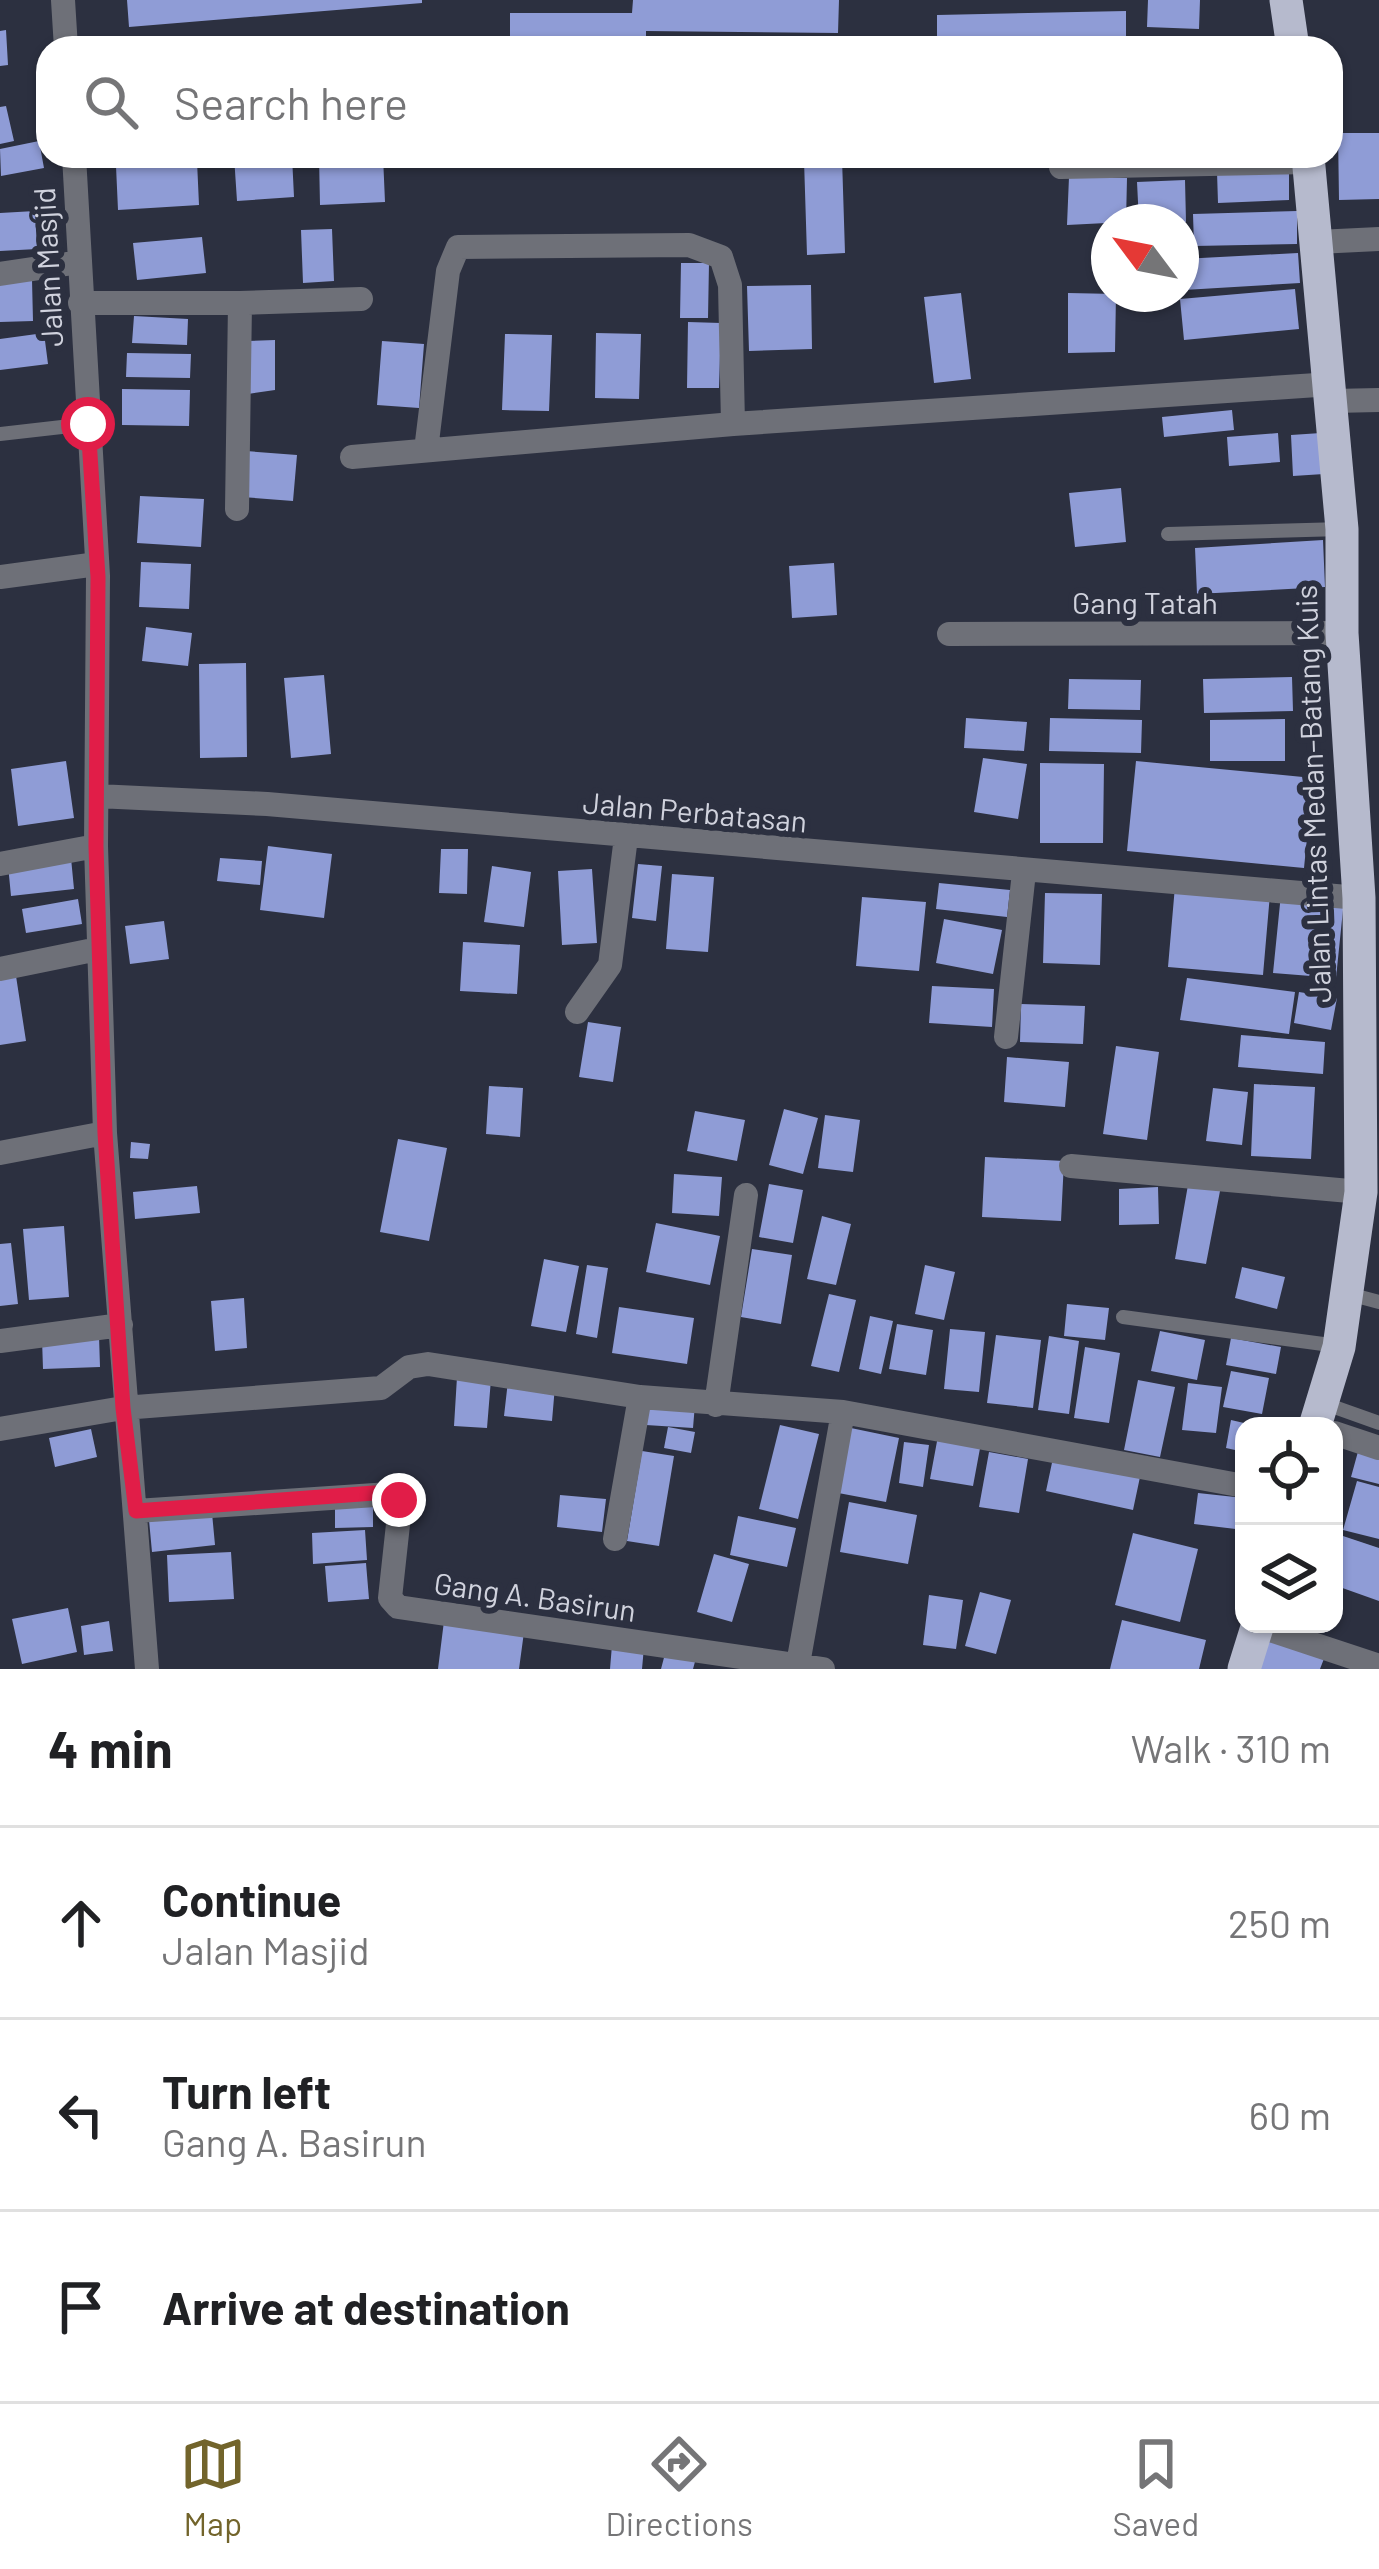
<!DOCTYPE html>
<html lang="en">
<head>
<meta charset="utf-8">
<style>
  :root { --surface:#fff; --page:#f2f2f2; --text:#202124; --muted:#757577; --line:#e0e0e0; --accent:#72642b }
  body { margin:0; font-family:Barlow,sans-serif; background:var(--page); color:var(--text) }
  .controls { position:absolute; right:36px; bottom:36px; display:grid; overflow:hidden; border-radius:24px; box-shadow:0 3px 9px #0004 }
  .controls button { width:108px; height:108px; display:grid; place-items:center; padding:0; border:0; border-bottom:3px solid var(--line); background:var(--surface); color:var(--text); font:60px sans-serif }
  .compass { position:absolute; left:1091px; top:204px; width:108px; height:108px; border-radius:50%; background:var(--surface); box-shadow:0 3px 9px #0004; rotate:302deg }
  .stop { position:absolute; width:36px; height:36px; margin:-27px; border:9px solid #e11d48; border-radius:50%; background:#fff }
  .stop.end { background:#e11d48; border-color:#fff; box-shadow:0 3px 12px #0008 }
  .list { margin:0; padding:0; list-style:none }
  h2 { display:flex; justify-content:space-between; align-items:center; height:156px; margin:0; padding:0 48px; font-size:51px }
  h2 small { font-size:39px; font-weight:400; color:var(--muted) }
  .list li { display:grid; grid-template-columns:78px 1fr auto; gap:36px; align-items:center; box-sizing:border-box; height:192px; padding:0 48px; border-top:3px solid var(--line) }
  .list b { display:block; font-size:45px; white-space:nowrap }
  .list p { margin:0; font-size:39px; white-space:nowrap; color:var(--muted) }
  .list em { font-size:39px; font-style:normal; color:var(--muted) }
  .icon { flex:none; width:66px; height:66px; fill:none; stroke:currentColor; stroke-width:2; stroke-linecap:round; stroke-linejoin:round }
  .map { position:relative; flex:none; width:1379px; height:1669px; overflow:hidden }
  .search { position:absolute; background:var(--surface); box-shadow:0 3px 9px #0004; left:36px; right:36px; top:36px; height:132px; display:flex; align-items:center; gap:30px; box-sizing:border-box; padding:0 42px; border-radius:36px; color:var(--muted); font-size:45px }
  .sheet { height:732px; background:var(--surface) }
  nav { display:flex; justify-content:space-around; align-items:center; box-sizing:border-box; height:168px; border-top:3px solid var(--line); background:var(--surface); font-size:33px; color:var(--muted) }
  nav a { display:grid; justify-items:center; gap:6px }
  nav .on { color:var(--accent) }
  .map>svg:first-child { display:block }
  .building { fill:#8f9cd6 }
  .lines { fill:none; stroke-linecap:round; stroke-linejoin:round }
  .service { stroke:#6e7078; stroke-width:14 }
  .minor { stroke:#6e7078; stroke-width:24 }
  .trunk { stroke:#b6bacd; stroke-width:33 }
  .route { stroke:#e11d48; stroke-width:15 }
  .labels { text-anchor:middle; stroke-width:12; stroke-linejoin:round; paint-order:stroke }
  .street-label { font-size:30px; fill:#d0d2dd; stroke:#2c3040 }
</style>
</head>
<body>
<div class="map">
<svg width="1379" height="1669" viewBox="0 0 1379 1669">
  <rect width="100%" height="100%" fill="#2c3040"/>
  <path class="building" d="M127,0H422V3L129,27Z
    M633,0H839L838,33L646,31V48H510V13H632Z
    M1148,0H1200L1199,29L1147,27Z
    M1126,11V48H937V15Z
    M6,30L8,65L0,66V31Z
    M1135,36L1247,43V48H1134Z
    M6,106L14,141L0,144V107Z
    M1338,133H1379V199L1339,200Z
    M39,141L44,168L1,176L0,149Z
    M234,156H292L294,197L237,201Z
    M319,156H383L385,202L320,205Z
    M842,158L845,253L807,255L804,160Z
    M197,161L199,205L118,210L116,166Z
    M1289,169V200L1218,203L1217,172Z
    M1069,177L1127,178L1126,222L1067,225Z
    M1185,180L1186,222H1139L1137,182Z
    M35,211L37,249L0,251V213Z
    M1297,211V244L1194,246L1193,214Z
    M332,229L334,281L303,283L301,230Z
    M202,237L206,273L137,280L133,243Z
    M1298,253L1300,283L1184,290L1182,259Z
    M681,263H709L708,318H680Z
    M32,280L33,321L0,322V281Z
    M811,285L812,349L749,351L747,286Z
    M1295,289L1299,329L1184,340L1180,299Z
    M961,293L971,379L934,383L924,297Z
    M1068,293L1116,294L1115,352L1068,353Z
    M134,316L188,319L187,345L132,343Z
    M688,322L721,323L719,388H687Z
    M44,333L48,364L0,370V339Z
    M596,333L641,334L639,399L595,398Z
    M505,334L552,335L549,411L502,410Z
    M275,340V390L248,394L247,341Z
    M382,341L424,344L419,408L377,405Z
    M127,353L191,354L190,378L126,377Z
    M122,389L190,390L189,426L122,425Z
    M1232,410L1234,430L1164,437L1162,417Z
    M1278,433L1280,462L1229,466L1227,437Z
    M1321,433L1324,474L1293,476L1291,435Z
    M246,451L297,455L293,501L242,497Z
    M1121,488L1126,542L1075,547L1069,493Z
    M140,496L204,499L201,547L137,543Z
    M1323,540L1325,587L1197,594L1195,548Z
    M141,562L191,564L189,609L139,607Z
    M834,563L837,615L792,618L789,566Z
    M146,627L192,633L188,666L142,661Z
    M246,663L247,757L200,758L199,664Z
    M324,675L331,754L291,758L284,678Z
    M1292,677L1293,711L1204,713L1203,679Z
    M1069,679L1141,680L1140,710L1068,709Z
    M966,718L1027,722L1024,751L964,748Z
    M1050,718L1142,720L1141,753L1049,751Z
    M1285,719V761H1210V720Z
    M983,758L1027,764L1018,819L974,812Z
    M66,761L74,818L18,826L11,769Z
    M1136,761L1313,778L1304,868L1127,851Z
    M1040,763L1104,764L1103,843H1040Z
    M268,846L332,854L324,918L260,910Z
    M441,849H468L467,894L439,893Z
    M71,858L74,889L11,896L8,865Z
    M220,858L262,861L260,885L217,881Z
    M638,864L662,866L656,921L632,918Z
    M492,866L531,872L524,927L484,922Z
    M592,869L597,943L562,945L558,871Z
    M672,874L714,877L708,952L666,949Z
    M939,883L1010,890L1007,917L936,909Z
    M1175,886L1270,894L1263,975L1168,967Z
    M1045,893L1102,894L1100,965L1043,963Z
    M1281,894L1344,900L1336,978L1273,973Z
    M862,897L926,902L919,971L856,966Z
    M78,899L82,924L26,933L22,909Z
    M944,919L1002,930L993,974L936,963Z
    M164,921L169,959L130,964L125,926Z
    M463,942L520,945L517,994L460,991Z
    M16,976L26,1041L0,1045V979Z
    M1187,978L1295,992L1289,1034L1180,1020Z
    M932,986L994,989L992,1027L929,1023Z
    M1299,992L1337,998L1331,1030L1294,1023Z
    M1021,1004L1085,1006L1083,1044L1020,1042Z
    M588,1022L621,1027L613,1082L579,1077Z
    M1241,1035L1325,1042L1323,1074L1238,1067Z
    M1116,1046L1159,1052L1147,1140L1103,1134Z
    M1007,1057L1069,1062L1065,1107L1004,1102Z
    M1254,1084L1315,1087L1311,1159L1251,1156Z
    M489,1086L523,1088L520,1137L486,1134Z
    M1213,1088L1248,1092L1242,1145L1206,1141Z
    M784,1109L818,1118L803,1174L769,1165Z
    M695,1111L745,1120L737,1161L687,1151Z
    M825,1115L860,1120L853,1172L818,1168Z
    M398,1139L447,1148L429,1241L380,1232Z
    M131,1142L150,1144L148,1159L130,1158Z
    M985,1157L1064,1161L1061,1221L982,1217Z
    M674,1174L722,1177L719,1216L672,1213Z
    M769,1184L803,1190L793,1243L759,1237Z
    M1188,1185L1220,1191L1206,1264L1175,1259Z
    M197,1186L200,1213L135,1219L133,1192Z
    M1158,1187L1159,1224L1119,1225V1189Z
    M822,1216L851,1224L836,1285L807,1279Z
    M656,1223L720,1236L710,1285L646,1272Z
    M64,1226L69,1297L29,1300L23,1229Z
    M11,1243L18,1304L0,1306V1244Z
    M752,1249L792,1255L781,1324L741,1317Z
    M544,1259L579,1266L566,1332L531,1326Z
    M587,1265L608,1268L597,1338L576,1334Z
    M925,1265L955,1272L944,1320L915,1314Z
    M1242,1267L1285,1277L1277,1309L1235,1298Z
    M829,1294L856,1300L839,1372L811,1366Z
    M244,1298L247,1348L215,1351L211,1301Z
    M1067,1304L1109,1308L1105,1340L1064,1336Z
    M619,1307L694,1318L687,1364L612,1353Z
    M870,1316L893,1321L881,1374L859,1369Z
    M897,1324L933,1330L926,1375L889,1369Z
    M950,1329L985,1332L979,1392L944,1389Z
    M1160,1331L1205,1340L1197,1380L1151,1371Z
    M996,1335L1041,1340L1033,1408L987,1403Z
    M99,1336L100,1367L43,1369L42,1339Z
    M1049,1336L1079,1341L1069,1414L1038,1410Z
    M1231,1338L1281,1347L1276,1374L1226,1365Z
    M1085,1347L1120,1353L1109,1423L1074,1418Z
    M1231,1371L1269,1378L1262,1414L1223,1407Z
    M457,1377L491,1379L487,1428L454,1426Z
    M1138,1380L1175,1387L1160,1457L1124,1450Z
    M508,1381L555,1386L552,1421L504,1416Z
    M1188,1383L1222,1387L1216,1433L1182,1430Z
    M647,1401L695,1404L693,1428L646,1425Z
    M1231,1420L1244,1423V1452L1226,1448Z
    M780,1425L819,1434L798,1519L759,1509Z
    M668,1427L695,1432L691,1453L664,1448Z
    M846,1427L899,1438L886,1502L833,1492Z
    M91,1429L97,1457L55,1467L49,1438Z
    M938,1436L981,1443L973,1486L930,1479Z
    M904,1442L929,1445L923,1487L899,1483Z
    M1359,1448L1379,1454V1484L1351,1477Z
    M642,1451L674,1456L659,1546L627,1541Z
    M989,1452L1028,1459L1019,1513L979,1507Z
    M1053,1458L1140,1477L1133,1510L1046,1491Z
    M1357,1481L1379,1487V1539L1343,1530Z
    M1198,1493L1244,1498V1530L1194,1524Z
    M560,1495L606,1499L602,1532L557,1527Z
    M335,1497H373V1527L335,1528Z
    M849,1502L917,1515L908,1564L840,1552Z
    M212,1513L215,1545L152,1552L149,1520Z
    M738,1516L796,1528L787,1567L730,1555Z
    M365,1530L367,1560L313,1564L312,1533Z
    M1133,1533L1198,1549L1180,1622L1115,1605Z
    M1334,1533L1379,1548V1601L1334,1585Z
    M231,1552L234,1599L169,1602L167,1555Z
    M714,1554L749,1564L732,1622L697,1612Z
    M366,1563L369,1599L328,1602L325,1566Z
    M980,1592L1011,1600L996,1654L965,1646Z
    M929,1595L963,1600L956,1649L923,1645Z
    M68,1608L77,1652L22,1664L12,1619Z
    M1122,1620L1206,1640L1199,1669H1110Z
    M109,1621L113,1651L84,1655L81,1626Z
    M444,1621L524,1632L519,1669H438Z
    M1270,1637L1325,1656L1320,1669H1259Z
    M612,1645L644,1647L642,1669H610Z
    M666,1650L696,1658L693,1669H661Z"/>
  <g class="lines">
    <path class="service" d="M0,434L88,424
      M1168,534L1342,529
      M1349,1294L1379,1302
      M1123,1317L1338,1346
      M1323,1403L1379,1423"/>
    <path class="minor" d="M63,0L66,48
      M74,156L98,576L96,846L105,1133L147,1669
      M1061,167L1309,162
      M1317,242L1379,239
      M0,274L80,262
      M80,303H240L237,509
      M240,303L361,299
      M1333,401L1379,400
      M426,450L448,271L458,247L689,245L721,257L730,285L733,424
      M352,457L733,424L1332,384
      M0,577L97,564
      M949,634L1342,633
      M97,796L267,804L1359,898
      M0,864L96,846
      M0,969L98,949
      M577,1012L610,965L626,837
      M1006,1037L1024,872
      M0,1153L105,1133
      M1071,1166L1361,1192
      M0,1341L121,1325
      M716,1405L746,1195
      M0,1429L123,1408L381,1388L409,1367L428,1364L640,1397L843,1412L1244,1486
      M1334,1433L1379,1448
      M136,1511L390,1494L400,1506L390,1598L398,1607L823,1669
      M615,1539L640,1397
      M1258,1626L1379,1666
      M798,1664L843,1412"/>
    <path class="trunk" d="M1286,0L1293,48
      M1308,156L1342,529V633L1359,898L1361,1192L1339,1347L1315,1426
      M1244,1669L1258,1624"/>
  </g>
  <g class="lines">
    <path class="route" d="M88,424L98,577L96,846L105,1133L123,1408L136,1511L374,1493L399,1500"/>
  </g>
  <g class="labels">
    <g class="street-label">
      <text transform="translate(49 267) rotate(-93)" y="10">Jalan Masjid</text>
      <text x="1145" y="614">Gang Tatah</text>
      <text transform="translate(1314 794) rotate(-92)" y="10">Jalan Lintas Medan–Batang Kuis</text>
      <text transform="translate(695 813) rotate(5)" y="10">Jalan Perbatasan</text>
      <text transform="translate(535 1598) rotate(8)" y="10">Gang A. Basirun</text>
    </g>
  </g>
</svg>
<div class="controls">
<button><svg class="icon" aria-label="locate" viewBox="0 0 24 24"><circle cx="12" cy="12" r="6"/><path d="M12 2v4M12 18v4M2 12h4M18 12h4"/></svg></button>
<button><svg class="icon" aria-label="layers" viewBox="0 0 24 24"><path d="M12 4l9 5-9 5-9-5zM3 14l9 5 9-5"/></svg></button>
</div>
<svg class="compass" viewBox="-18 -18 36 36"><path d="M0-13l5 13h-10z" fill="#e53935"/><path d="M0 13l5-13h-10z" fill="#757577"/></svg>
<div class="stop" style="left:88px;top:424px"></div>
<div class="stop end" style="left:399px;top:1500px"></div>
<div class="search"><svg class="icon" aria-label="search" viewBox="0 0 24 24"><circle cx="10" cy="10" r="6"/><path d="M15 15l6 6"/></svg>Search here</div>
</div>
<section class="sheet">
<h2>4 min<small>Walk · 310 m</small></h2>
<ul class="list">
<li><svg class="icon" aria-label="ahead" viewBox="0 0 24 24"><path d="M12 20V5M6 11l6-6 6 6"/></svg><div><b>Continue</b><p>Jalan Masjid</p></div><em>250 m</em></li>
<li><svg class="icon" aria-label="left" viewBox="0 0 24 24"><path d="M17 20v-9H6M10 6l-5 5 5 5"/></svg><div><b>Turn left</b><p>Gang A. Basirun</p></div><em>60 m</em></li>
<li><svg class="icon" aria-label="arrive" viewBox="0 0 24 24"><path d="M6 21V4h12l-3 4 3 4H6"/></svg><div><b>Arrive at destination</b></div></li>
</ul>
</section>
<nav>
<a class="on"><svg class="icon" aria-label="map" viewBox="0 0 24 24"><path d="M3 6l6-2 6 2 6-2v14l-6 2-6-2-6 2zM9 4v14M15 6v14"/></svg>Map</a>
<a><svg class="icon" aria-label="directions" viewBox="0 0 24 24"><path d="M12 3l9 9-9 9-9-9zM9 14v-3h6M13 9l2 2-2 2"/></svg>Directions</a>
<a><svg class="icon" aria-label="saved" viewBox="0 0 24 24"><path d="M7 4h10v16l-5-4-5 4z"/></svg>Saved</a>
</nav>
</body>
</html>
